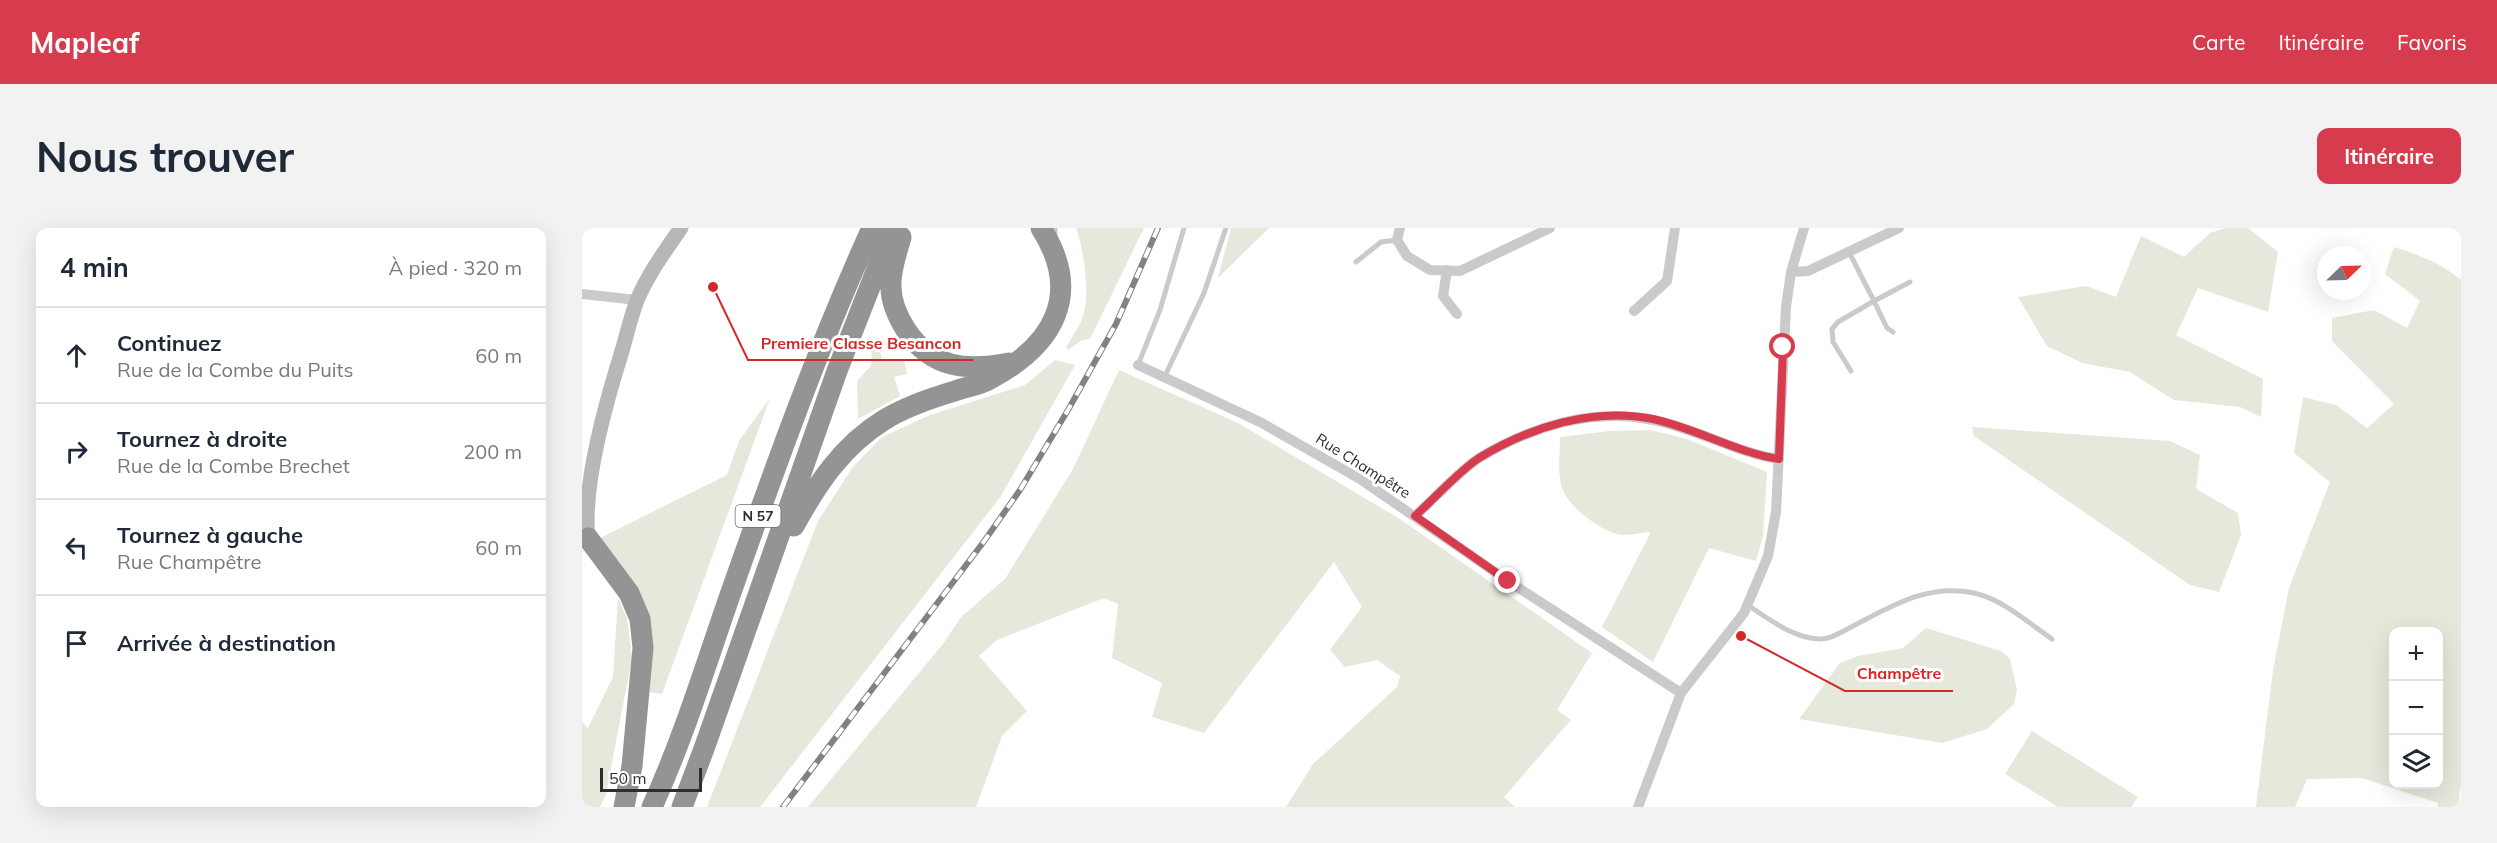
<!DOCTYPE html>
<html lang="fr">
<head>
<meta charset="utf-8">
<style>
  :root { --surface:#fff; --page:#f2f2f3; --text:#1f2937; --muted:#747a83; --line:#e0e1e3; --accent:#d73c4e }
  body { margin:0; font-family:Mulish,sans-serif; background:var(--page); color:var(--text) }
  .controls { position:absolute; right:18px; bottom:18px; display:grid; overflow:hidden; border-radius:12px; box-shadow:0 6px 24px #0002 }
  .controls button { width:54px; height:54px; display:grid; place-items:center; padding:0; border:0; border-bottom:2px solid var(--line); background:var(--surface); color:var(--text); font:30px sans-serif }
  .compass { position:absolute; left:1735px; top:18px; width:54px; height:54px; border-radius:50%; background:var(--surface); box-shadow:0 6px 24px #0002; rotate:67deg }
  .scale { position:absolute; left:18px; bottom:15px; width:102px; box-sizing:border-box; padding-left:6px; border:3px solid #2d2d2d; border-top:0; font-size:16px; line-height:21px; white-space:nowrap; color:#2d2d2d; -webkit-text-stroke:4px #fff; paint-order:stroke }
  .stop { position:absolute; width:18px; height:18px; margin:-14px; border:4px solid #d73c4e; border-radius:50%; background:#fff }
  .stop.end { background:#d73c4e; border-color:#fff; box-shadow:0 2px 6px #0008 }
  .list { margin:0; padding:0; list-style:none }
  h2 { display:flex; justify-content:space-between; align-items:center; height:78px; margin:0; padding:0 24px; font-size:26px }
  h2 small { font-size:20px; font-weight:400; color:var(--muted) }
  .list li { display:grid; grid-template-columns:39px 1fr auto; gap:18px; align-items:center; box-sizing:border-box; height:96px; padding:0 24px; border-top:2px solid var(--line) }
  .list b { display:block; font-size:22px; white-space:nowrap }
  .list p { margin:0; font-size:20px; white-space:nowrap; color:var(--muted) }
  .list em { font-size:20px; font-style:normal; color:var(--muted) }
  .icon { flex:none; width:33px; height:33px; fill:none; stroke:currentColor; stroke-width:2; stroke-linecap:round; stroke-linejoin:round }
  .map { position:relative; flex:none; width:1879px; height:579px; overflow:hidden; border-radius:12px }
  header { display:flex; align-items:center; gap:36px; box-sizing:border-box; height:84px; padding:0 30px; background:var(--accent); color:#fff }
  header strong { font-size:28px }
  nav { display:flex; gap:33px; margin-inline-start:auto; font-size:21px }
  .intro { display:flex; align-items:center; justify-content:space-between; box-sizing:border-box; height:144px; padding:0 36px }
  h1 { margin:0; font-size:42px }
  .button { padding:15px 27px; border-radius:12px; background:var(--accent); color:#fff; font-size:21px; font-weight:700 }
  main { display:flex; gap:36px; padding:0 36px }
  aside { flex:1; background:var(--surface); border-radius:12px; box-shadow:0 6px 24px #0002 }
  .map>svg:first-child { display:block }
  .green { fill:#e4e9db; fill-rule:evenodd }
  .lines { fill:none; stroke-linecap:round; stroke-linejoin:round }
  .lane { stroke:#cacaca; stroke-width:5 }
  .street { stroke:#cacaca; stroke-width:10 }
  .secondary { stroke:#b7b7b7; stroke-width:15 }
  .highway { stroke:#949494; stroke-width:21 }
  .rail-casing { stroke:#828282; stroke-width:6 }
  .rail { stroke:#fff; stroke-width:4; stroke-dasharray:11; stroke-linecap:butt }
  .route { stroke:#d73c4e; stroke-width:8 }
  .labels { text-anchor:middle; stroke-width:6; stroke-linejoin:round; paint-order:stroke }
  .shield { fill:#fff; stroke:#6c6c6c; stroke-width:1.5 }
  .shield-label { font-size:14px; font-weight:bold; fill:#2d2d2d }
  .street-label { font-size:15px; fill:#2d2d2d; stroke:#fff }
  .leader { fill:none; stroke:#d62828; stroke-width:2 }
  .callout-dot { fill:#d62828; stroke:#fff; stroke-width:2 }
  .callout-label { font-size:16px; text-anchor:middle; font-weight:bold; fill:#d62828; stroke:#fff; stroke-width:6; stroke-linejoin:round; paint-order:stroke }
</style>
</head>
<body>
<header>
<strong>Mapleaf</strong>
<nav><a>Carte</a><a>Itinéraire</a><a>Favoris</a></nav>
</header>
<div class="intro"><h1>Nous trouver</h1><a class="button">Itinéraire</a></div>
<main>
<aside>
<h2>4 min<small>À pied · 320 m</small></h2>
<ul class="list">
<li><svg class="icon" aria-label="ahead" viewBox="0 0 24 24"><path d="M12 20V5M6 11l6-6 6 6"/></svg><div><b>Continuez</b><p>Rue de la Combe du Puits</p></div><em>60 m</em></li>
<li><svg class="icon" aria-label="right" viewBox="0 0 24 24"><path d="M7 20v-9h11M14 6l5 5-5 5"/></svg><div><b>Tournez à droite</b><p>Rue de la Combe Brechet</p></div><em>200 m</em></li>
<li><svg class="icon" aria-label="left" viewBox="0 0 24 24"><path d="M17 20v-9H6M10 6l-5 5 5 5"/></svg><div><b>Tournez à gauche</b><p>Rue Champêtre</p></div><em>60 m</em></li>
<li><svg class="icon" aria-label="arrive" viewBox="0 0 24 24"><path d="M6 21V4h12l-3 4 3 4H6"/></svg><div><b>Arrivée à destination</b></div></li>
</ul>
</aside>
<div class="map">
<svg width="1879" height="579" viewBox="0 0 1879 579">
  <rect width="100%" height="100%" fill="#fff"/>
  <path class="green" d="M494,0H562L508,111L500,112L486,122L484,120C489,110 496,101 500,91C509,70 502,21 494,0Z
    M649,0H687L636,50Z
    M1643,0H1666L1696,24L1686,84L1616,60L1594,107L1681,151L1679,189L1658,179L1592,172L1548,144L1500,135L1465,118L1436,69L1504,58L1534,69L1559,8L1602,29L1628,5Z
    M1812,19C1837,27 1859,35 1879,52V556L1876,579H1856V575L1780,550L1725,551L1713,579H1674L1691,442L1707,360L1748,254L1712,225L1721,169L1754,177L1785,200L1812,176L1750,113V90L1792,82L1825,100L1838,73L1803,46ZM1812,404H1856V556H1812Z
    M290,117L297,119L300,132L322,131L325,146L312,149L318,168L276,191L275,153L289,138Z
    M473,132L493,137L419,268L178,579H125L236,293L270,240L300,209L348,187L443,157Z
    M537,142L656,195L818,291L1010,425L975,482L989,492L922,569L933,579H704L731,536L815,459L818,448L795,432L763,439L748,422L780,379L752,334L622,505L570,489L580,455L530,430L536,376L522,370L415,412L397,428L445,483L420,508L394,579H226L361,416L379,389L423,351L491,241Z
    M188,170L80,466L68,464L67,402L61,371L16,311L145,247L157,213Z
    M1390,199L1588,213L1618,227L1614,261L1656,285L1659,307L1637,364L1608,357L1392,208Z
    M1069,202L1105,211L1185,244L1181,308L1174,333L1127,320L1071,434L1020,399L1069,304C1060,304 1050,307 1041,307C1022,306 986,279 980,260C975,244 978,225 978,209L1028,203Z
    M36,370L45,390L50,430L24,566L18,579H0V494L6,500L31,449Z
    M1344,400L1419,423L1428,431L1435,462L1432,476L1405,501L1360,515L1217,491L1258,435L1276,428L1321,420Z
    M1450,503L1556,569L1549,579H1476L1423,546Z"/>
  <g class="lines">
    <path class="lane" d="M473,10V0
      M1267,24L1292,73L1256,94L1250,101L1251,114L1269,143
      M774,34L799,14L815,12
      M1311,104L1305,100L1292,73L1328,54
      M556,137L578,82L602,0
      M582,150L622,65L644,0
      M1167,378C1187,391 1211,410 1237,411C1248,412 1261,403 1271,398C1310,378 1346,355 1392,365C1422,372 1445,394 1470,411"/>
    <path class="street" d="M818,0L815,12L825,28L848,42L878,43L968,0
      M865,42L861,68L875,86
      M1209,44L1226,43L1317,0
      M0,66L55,72
      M1052,83L1085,53L1093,0
      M556,137L678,194L778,251L926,353L1099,465
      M833,288C852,271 877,243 897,230C948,199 1011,179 1071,192C1113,200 1155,225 1197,231
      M1056,579L1099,465L1162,385L1186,328L1194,284L1204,79L1209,44L1222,0"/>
    <path class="secondary" d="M6,310C0,258 24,174 40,123C45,106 49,87 56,70C67,45 83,23 99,0"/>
    <path class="highway" d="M319,9C315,24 309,40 309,55C308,73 315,88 324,102C350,141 385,143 427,135
      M212,298C235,256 260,218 302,192C323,179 349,170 373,163C384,159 398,157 408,151C472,117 501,66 459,0
      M6,310L47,365L58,391L61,420L50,538L42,579
      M70,579C101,511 123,439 147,370C191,245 235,121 290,0
      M100,579L123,518L255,143L311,0"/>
    <g class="rail-casing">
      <path id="rail" d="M201,579L403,312L438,262L486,182L534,96L576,0"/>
    </g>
    <use href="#rail" class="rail"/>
  </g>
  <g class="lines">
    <path class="route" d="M926,353L833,288C852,271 877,243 897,230C948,199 1011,179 1071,191C1113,200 1156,225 1197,231L1201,119"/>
  </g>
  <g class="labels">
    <rect class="shield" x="153.5" y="277" width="45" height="22" rx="4.5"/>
    <g class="shield-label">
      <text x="176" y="293">N 57</text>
    </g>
    <g class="street-label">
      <text transform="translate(781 238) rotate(32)" y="5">Rue Champêtre</text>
    </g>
  </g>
  <path class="leader" d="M131 59L166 132H391M1159 408L1263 463H1371"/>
  <g class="callout-dot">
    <circle cx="131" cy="59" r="6"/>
    <circle cx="1159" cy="408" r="6"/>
  </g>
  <g class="callout-label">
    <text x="279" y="121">Premiere Classe Besancon</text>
    <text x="1317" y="451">Champêtre</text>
  </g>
</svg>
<div class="controls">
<button>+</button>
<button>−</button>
<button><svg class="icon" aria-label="layers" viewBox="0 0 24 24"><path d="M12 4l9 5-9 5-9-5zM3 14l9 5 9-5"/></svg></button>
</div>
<svg class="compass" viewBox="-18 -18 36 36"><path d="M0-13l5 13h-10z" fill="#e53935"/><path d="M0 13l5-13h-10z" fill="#747a83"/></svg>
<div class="scale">50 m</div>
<div class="stop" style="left:1201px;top:119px"></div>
<div class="stop end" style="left:926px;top:353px"></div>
</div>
</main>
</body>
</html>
